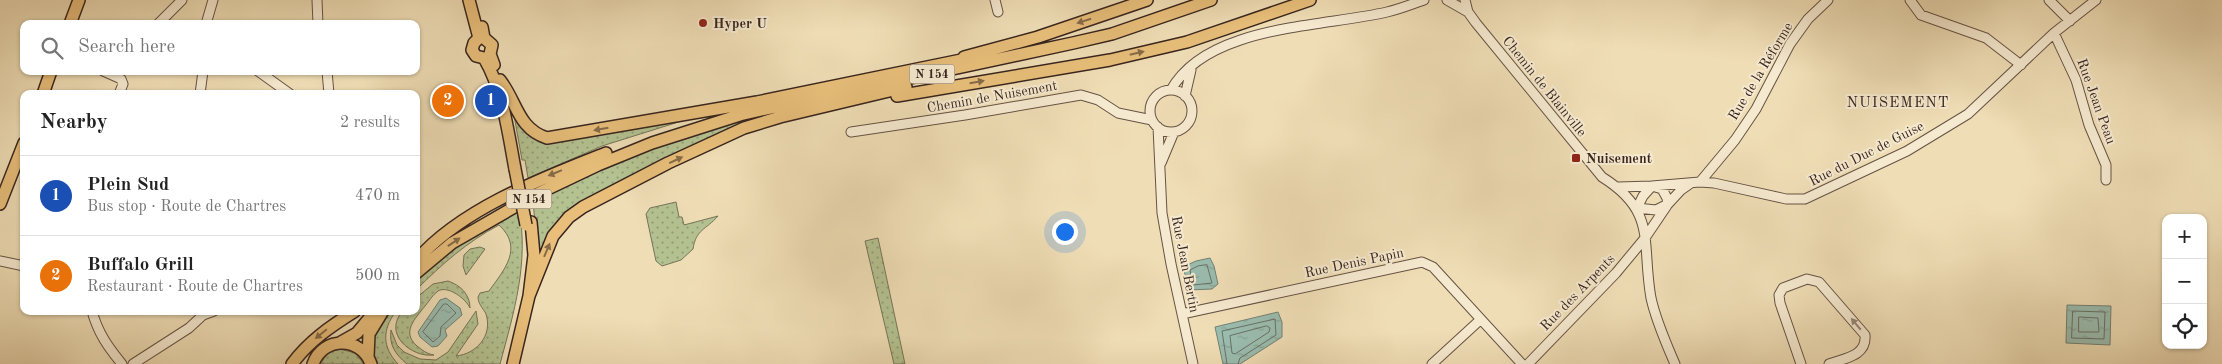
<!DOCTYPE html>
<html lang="en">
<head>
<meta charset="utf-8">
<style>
  :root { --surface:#fff; --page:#f6f6f6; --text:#222; --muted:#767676; --line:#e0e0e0; --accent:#8f2418 }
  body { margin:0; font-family:"Old Standard TT",serif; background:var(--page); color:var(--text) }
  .controls { position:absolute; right:15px; bottom:15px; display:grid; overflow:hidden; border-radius:10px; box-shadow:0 1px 4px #0004 }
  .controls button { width:45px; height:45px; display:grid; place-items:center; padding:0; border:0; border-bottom:1px solid var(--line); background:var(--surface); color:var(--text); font:25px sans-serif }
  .you { position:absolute; left:1064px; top:231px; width:18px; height:18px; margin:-12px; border:4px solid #fff; border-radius:50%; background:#1a73e8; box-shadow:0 0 0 8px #1a73e833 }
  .badge { display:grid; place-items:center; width:32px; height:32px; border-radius:50%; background:var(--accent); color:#fff; font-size:16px; font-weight:700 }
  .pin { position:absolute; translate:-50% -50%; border:2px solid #fff; box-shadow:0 1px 5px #0006 }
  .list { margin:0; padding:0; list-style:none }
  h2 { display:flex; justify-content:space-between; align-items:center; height:65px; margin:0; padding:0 20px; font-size:21px }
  h2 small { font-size:16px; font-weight:400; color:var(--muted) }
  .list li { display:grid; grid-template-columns:32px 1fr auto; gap:15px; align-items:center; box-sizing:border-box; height:80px; padding:0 20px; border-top:1px solid var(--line) }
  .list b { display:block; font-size:19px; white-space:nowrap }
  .list p { margin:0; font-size:16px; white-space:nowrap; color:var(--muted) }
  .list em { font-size:16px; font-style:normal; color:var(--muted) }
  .icon { flex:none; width:28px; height:28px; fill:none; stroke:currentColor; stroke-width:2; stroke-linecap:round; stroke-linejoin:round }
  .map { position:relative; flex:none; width:2222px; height:364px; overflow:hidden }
  .search { position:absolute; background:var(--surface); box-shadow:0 1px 4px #0004; left:20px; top:20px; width:400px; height:55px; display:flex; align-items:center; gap:12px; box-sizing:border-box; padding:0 18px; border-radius:10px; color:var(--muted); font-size:19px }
  .panel { position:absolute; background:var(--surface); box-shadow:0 1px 4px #0004; left:20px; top:90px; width:400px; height:225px; border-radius:10px }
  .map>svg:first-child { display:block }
  .grass { fill:url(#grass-dots); stroke:#767458 }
  .water { fill:url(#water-ripples); stroke:#738074 }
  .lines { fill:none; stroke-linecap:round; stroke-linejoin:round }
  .shore { stroke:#697066; stroke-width:1 }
  .minor-casing { stroke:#665344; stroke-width:11 }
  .major-casing { stroke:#38251e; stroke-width:14 }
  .minor { stroke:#f5e9cf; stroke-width:9 }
  .major { stroke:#e8be7a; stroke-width:11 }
  .major-bridge-casing { stroke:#38251e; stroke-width:14; stroke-linecap:butt }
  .major-bridge { stroke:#e8be7a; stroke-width:11 }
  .oneway { fill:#876a47 }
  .oneway2 { fill:#968776 }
  .poi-dot { fill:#8f2418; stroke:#f5e9cf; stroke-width:2 }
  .labels { text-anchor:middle; stroke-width:4; stroke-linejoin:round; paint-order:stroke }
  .shield { fill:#f5e9cf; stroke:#716053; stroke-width:1 }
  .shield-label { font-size:12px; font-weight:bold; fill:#38251e }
  .poi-label { font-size:14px; font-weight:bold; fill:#38251e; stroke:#f5e9cf; text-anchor:start }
  .street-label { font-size:14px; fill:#38251e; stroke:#f5e9cf }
  .neighbourhood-label { font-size:15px; letter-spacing:1px; fill:#38251e; stroke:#f5e9cf }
</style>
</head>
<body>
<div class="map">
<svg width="2222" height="364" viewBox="0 0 2222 364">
  <defs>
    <pattern id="grass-dots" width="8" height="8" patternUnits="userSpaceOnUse" patternTransform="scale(1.25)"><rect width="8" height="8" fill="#b4c291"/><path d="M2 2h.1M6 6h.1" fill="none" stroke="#939d76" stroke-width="1.8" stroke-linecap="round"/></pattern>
    <pattern id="water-ripples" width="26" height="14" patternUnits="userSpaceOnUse" patternTransform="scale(1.25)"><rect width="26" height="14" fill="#9abcae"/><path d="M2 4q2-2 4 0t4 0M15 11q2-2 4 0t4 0" fill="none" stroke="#85a195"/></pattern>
  </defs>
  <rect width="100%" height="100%" fill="#efddb5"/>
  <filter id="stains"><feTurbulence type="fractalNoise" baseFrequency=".004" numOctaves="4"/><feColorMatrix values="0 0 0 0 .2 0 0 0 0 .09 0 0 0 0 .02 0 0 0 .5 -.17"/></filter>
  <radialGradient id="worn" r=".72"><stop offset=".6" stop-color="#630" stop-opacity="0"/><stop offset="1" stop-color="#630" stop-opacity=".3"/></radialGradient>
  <path class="grass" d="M845,97L778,116L586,201L539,261L533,202L617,161L717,127Z
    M514,115L537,138L688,119L602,146L528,178L525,160H522Z
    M676,202L679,217H682L684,225L718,216C706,230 696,229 693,249L681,260L662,266L656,261L646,214L650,208Z
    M519,209C529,263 514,312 500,364H407C395,354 389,345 391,330L397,345L404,352L420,359L436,360L448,352L476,311L478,324L456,356C476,354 493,336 486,314C483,308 478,304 478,297L480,293L489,291C504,270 524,248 499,225C467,242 442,264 416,290V278L447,252Z
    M878,238L905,364H894L865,241Z
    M480,247L485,249L466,275L463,266L464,255L470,249Z
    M448,281C460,285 470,294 470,308C466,299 448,285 438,291C432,295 429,302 425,306C415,319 401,332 417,346C422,350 427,354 434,355C411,358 382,333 403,311H416V298L433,284Z
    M386,311H396C382,330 382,347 398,364H378L372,349L371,341Z
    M340,349L355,353L364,364H320L329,352Z"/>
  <path class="water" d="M1210,258L1214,266L1218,284L1212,289L1189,290L1183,267L1196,261Z
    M446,298L460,308L462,315L445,330L447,336L438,346L432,347L420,337L418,332L440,300Z
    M2067,305L2111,306L2110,345L2066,343Z
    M1278,312L1282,322V337L1240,364H1223L1215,327Z"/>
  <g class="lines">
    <path class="shore" d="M1207,265L1212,283L1193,285L1190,270L1198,266Z
      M444,304H447L456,313L441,327L440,336L433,342L423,332Z
      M2073,311L2105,312L2104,339L2072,338Z
      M2079,317L2098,318L2099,332H2079Z
      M1267,326L1270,328L1269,332L1235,354L1232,353L1230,336Z
      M1227,364L1222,331L1275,319L1276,335L1240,358L1238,364"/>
    <g class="minor-casing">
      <path id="minor" d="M317,0L318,24
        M995,0L998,12
        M1447,0L1468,12
        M1465,0L1468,12L1476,23L1602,177C1658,212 1641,242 1651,298C1656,321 1666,343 1675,364
        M1910,0L1921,15L1986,38L2021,65
        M2049,0L2070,21
        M158,24L182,0
        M206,24L213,0
        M2054,33L2076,80L2089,125L2106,165V180
        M103,71L121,79L123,84L119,94
        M258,71L290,94
        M327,71L329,94
        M1171,90C1207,25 1323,27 1387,12C1400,9 1412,4 1424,0
        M1150 111a21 21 0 1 1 42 0a21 21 0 1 1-42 0Z
        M200,94L203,71
        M1185,96L1191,70
        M1158,127L1162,213L1171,264L1193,364
        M851,132L965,115L1081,95L1098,100L1118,113L1152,120
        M1161,163L1174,132
        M1700,182L1735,140L1756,109L1790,44L1808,19L1828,0
        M1618,187L1652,186L1662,189L1667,198L1668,204
        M1668,204L1656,210L1637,208L1643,196L1652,186L1700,182L1714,183L1786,199H1805L1907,151L1968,114L2054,33L2096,0
        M0,261L24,266
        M92,311C98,333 108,347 122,364
        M200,311L203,315L214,311
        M1182,314L1422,262L1433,267L1522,364
        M133,364L189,328L203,315
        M1432,364L1480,320
        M1528,364L1616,273L1645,238L1668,204L1681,190L1691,183
        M1801,364L1780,303L1779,295L1783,288L1807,279L1819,282L1865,335C1867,356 1845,358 1829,364"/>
    </g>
    <g class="major-casing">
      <path id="major" d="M469,0L479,38L474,43L472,50L476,56L484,58C503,90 508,132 515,169
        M70,24L79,0
        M482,27L484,38L492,45L490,54L494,65
        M964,57L1038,37L1147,0
        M500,80C517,102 518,129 547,138L757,102L971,58
        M43,94L51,71
        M897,96L1110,60L1187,42L1310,0
        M0,204L24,143
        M416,261C460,209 545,177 606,153
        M416,273L452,243L537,194L598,165L652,143L743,114L1073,43L1112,34L1211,0
        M529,296L553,236L569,217L583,207L668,163L744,128L780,117L906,87
        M341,342L357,333L372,315
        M368,357L369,334L383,311
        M292,364C309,341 331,326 355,311
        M313,364C323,336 361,336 371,364
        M513,364L529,296L534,255L531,222"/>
    </g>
    <use href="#minor" class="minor"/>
    <use href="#major" class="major"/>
    <g class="major-bridge-casing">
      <path id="major-bridge" d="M515,169L526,225"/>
    </g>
    <use href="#major-bridge" class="major-bridge"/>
  </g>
  <defs><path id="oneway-solid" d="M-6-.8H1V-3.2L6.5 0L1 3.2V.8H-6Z" transform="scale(1.25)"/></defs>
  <g class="oneway">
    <use href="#oneway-solid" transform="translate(1084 21) rotate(162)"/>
    <use href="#oneway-solid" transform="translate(1137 53) rotate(-13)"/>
    <use href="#oneway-solid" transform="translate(977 82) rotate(-10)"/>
    <use href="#oneway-solid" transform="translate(601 129) rotate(170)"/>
    <use href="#oneway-solid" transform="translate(676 160) rotate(-25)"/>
    <use href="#oneway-solid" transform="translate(555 173) rotate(158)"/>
    <use href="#oneway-solid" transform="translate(454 242) rotate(-34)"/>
    <use href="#oneway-solid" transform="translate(547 250) rotate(-67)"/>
    <use href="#oneway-solid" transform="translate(321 334) rotate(141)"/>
  </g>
  <use class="oneway2" href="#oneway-solid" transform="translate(1856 324) rotate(-130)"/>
  <g class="poi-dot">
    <circle cx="703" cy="23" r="5"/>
    <rect x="1571" y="153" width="10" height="10" rx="2.5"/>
  </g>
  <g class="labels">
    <g class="shield">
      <rect x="909.5" y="64.5" width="45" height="19" rx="4"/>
      <rect x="506.5" y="189.5" width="45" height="19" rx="4"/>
    </g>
    <g class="shield-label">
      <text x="932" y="78">N 154</text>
      <text x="529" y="203">N 154</text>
    </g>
    <g class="poi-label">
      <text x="713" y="28">Hyper U</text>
      <text x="1586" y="163">Nuisement</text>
    </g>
    <g class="street-label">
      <text transform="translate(1760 71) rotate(-59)" y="5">Rue de la Réforme</text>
      <text transform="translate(1545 86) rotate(51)" y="5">Chemin de Blainville</text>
      <text transform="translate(992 96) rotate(-10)" y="5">Chemin de Nuisement</text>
      <text transform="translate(2097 101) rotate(70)" y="5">Rue Jean Peau</text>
      <text transform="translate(1866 153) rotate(-27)" y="5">Rue du Duc de Guise</text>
      <text transform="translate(1354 262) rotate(-12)" y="5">Rue Denis Papin</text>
      <text transform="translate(1186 264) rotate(79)" y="5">Rue Jean Bertin</text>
      <text transform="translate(1577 292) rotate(-46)" y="5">Rue des Arpents</text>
    </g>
    <g class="neighbourhood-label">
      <text x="1898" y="107">NUISEMENT</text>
    </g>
  </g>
  <rect width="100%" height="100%" filter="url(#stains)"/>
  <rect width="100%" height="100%" fill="url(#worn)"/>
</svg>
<div class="controls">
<button>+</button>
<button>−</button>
<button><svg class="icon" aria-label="locate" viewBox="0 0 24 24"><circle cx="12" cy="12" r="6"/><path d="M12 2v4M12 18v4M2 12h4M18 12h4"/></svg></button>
</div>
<div class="you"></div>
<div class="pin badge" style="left:491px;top:101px;background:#1a4fb4">1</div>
<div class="pin badge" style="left:448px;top:101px;background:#e8710a">2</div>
<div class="search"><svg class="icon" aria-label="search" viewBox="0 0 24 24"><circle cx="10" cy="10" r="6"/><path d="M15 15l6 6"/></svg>Search here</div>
<section class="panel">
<h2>Nearby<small>2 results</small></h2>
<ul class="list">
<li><span class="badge" style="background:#1a4fb4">1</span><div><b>Plein Sud</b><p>Bus stop · Route de Chartres</p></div><em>470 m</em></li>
<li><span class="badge" style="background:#e8710a">2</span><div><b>Buffalo Grill</b><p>Restaurant · Route de Chartres</p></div><em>500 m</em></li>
</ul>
</section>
</div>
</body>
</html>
